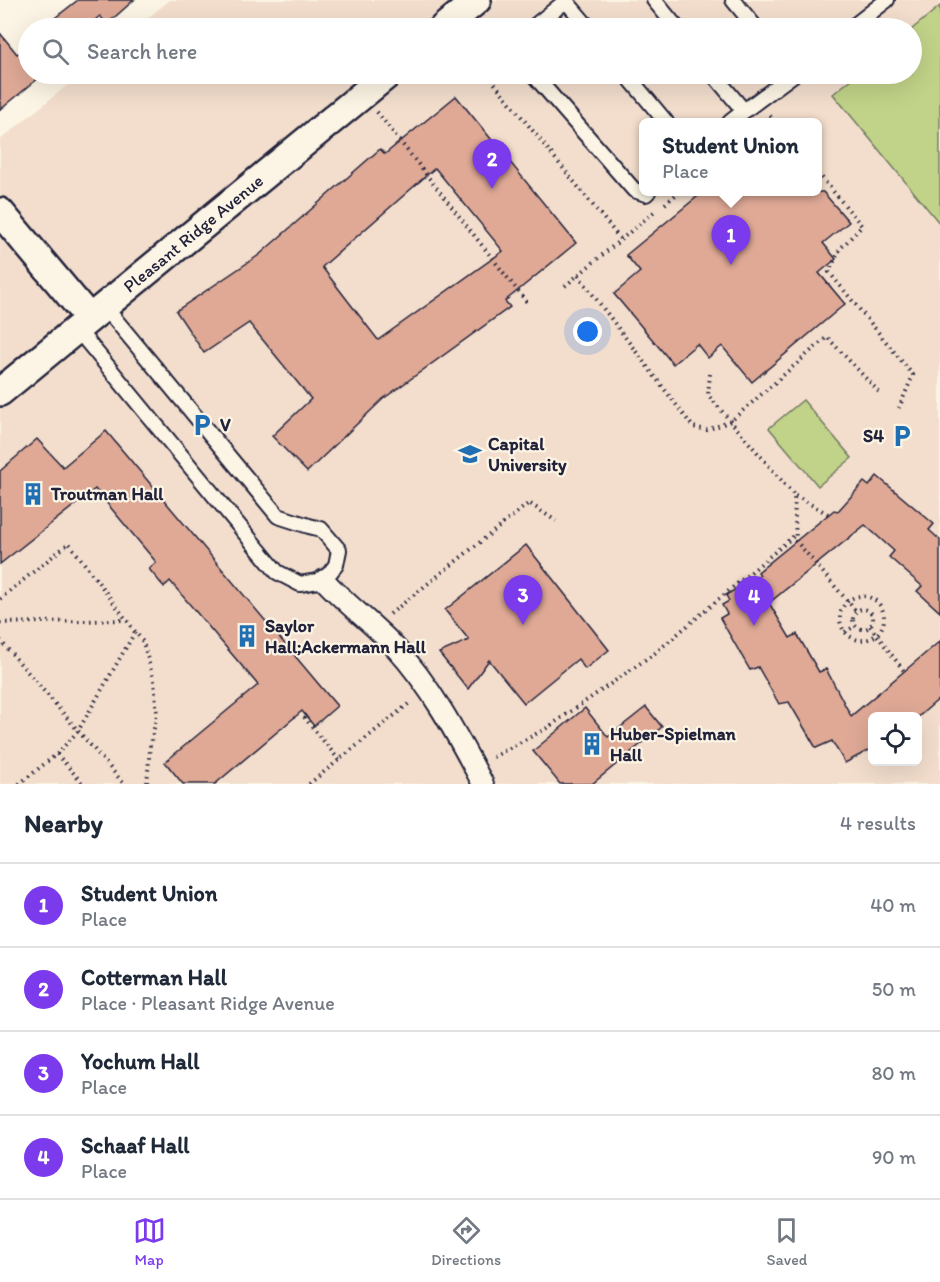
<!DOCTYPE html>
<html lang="en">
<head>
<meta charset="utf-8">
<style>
  :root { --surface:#fff; --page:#f6f6f7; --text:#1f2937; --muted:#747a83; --line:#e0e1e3; --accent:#7c3aed }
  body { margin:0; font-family:Itim,sans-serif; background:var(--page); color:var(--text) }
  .controls { position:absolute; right:18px; bottom:18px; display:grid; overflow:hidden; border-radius:9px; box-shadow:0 6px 24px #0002 }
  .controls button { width:54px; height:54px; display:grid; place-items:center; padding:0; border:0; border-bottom:2px solid var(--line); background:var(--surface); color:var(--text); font:30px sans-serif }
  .you { position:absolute; left:588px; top:332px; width:21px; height:21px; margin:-15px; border:4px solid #fff; border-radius:50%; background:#1a73e8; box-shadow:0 0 0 9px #1a73e833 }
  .badge { display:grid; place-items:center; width:39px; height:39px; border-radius:50%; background:var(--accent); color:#fff; font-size:20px; font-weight:700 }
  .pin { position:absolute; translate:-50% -50px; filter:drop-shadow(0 2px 3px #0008) }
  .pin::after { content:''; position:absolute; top:32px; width:21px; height:18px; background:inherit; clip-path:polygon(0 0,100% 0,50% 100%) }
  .popup { position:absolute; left:639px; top:118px; width:183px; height:78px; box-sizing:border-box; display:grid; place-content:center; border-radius:9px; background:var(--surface); filter:drop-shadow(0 2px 4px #0005); font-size:20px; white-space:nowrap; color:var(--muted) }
  .popup b { font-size:22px; color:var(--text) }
  .popup::after { content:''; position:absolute; left:50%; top:100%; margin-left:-12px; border:12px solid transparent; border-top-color:var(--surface) }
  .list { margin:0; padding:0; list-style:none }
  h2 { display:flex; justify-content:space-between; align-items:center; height:78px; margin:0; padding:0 24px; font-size:26px }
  h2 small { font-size:20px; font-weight:400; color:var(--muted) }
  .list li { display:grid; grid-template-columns:39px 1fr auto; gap:18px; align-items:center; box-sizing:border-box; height:84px; padding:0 24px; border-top:2px solid var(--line) }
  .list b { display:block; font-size:22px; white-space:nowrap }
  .list p { margin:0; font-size:20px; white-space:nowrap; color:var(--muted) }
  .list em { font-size:20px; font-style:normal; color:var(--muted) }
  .icon { flex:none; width:33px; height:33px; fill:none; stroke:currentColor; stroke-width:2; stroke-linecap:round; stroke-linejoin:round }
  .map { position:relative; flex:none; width:940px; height:784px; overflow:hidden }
  .search { position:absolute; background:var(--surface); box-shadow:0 6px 24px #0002; left:18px; right:18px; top:18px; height:66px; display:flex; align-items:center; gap:15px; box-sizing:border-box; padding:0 21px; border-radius:33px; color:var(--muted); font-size:22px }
  .sheet { height:414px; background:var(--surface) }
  nav { display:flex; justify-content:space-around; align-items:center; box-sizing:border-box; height:84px; border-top:2px solid var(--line); background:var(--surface); font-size:16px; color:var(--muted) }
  nav a { display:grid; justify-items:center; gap:3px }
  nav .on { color:var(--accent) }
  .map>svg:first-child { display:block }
  .built { fill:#f3decd; fill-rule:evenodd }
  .green { fill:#c1d388; stroke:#727a62; stroke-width:1.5 }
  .building { fill:#dfa996; stroke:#22223b; stroke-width:1.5; fill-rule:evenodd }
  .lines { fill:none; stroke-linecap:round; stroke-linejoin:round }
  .service-casing { stroke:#22223b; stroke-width:18 }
  .pedestrian-casing { stroke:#22223b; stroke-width:24 }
  .minor-casing { stroke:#22223b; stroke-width:32 }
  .path { stroke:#22223b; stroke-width:4; stroke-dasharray:1.5 4.5; stroke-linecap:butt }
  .service { stroke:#fcf5e5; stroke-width:14 }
  .pedestrian { stroke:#fcf5e5; stroke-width:20 }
  .minor { stroke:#fcf5e5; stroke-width:27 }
  .labels { text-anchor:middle; stroke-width:4.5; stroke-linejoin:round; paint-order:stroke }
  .street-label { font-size:18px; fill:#22223b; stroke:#fcf5e5 }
  .poi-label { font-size:18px; font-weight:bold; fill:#22223b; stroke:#fcf5e5; text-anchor:start }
</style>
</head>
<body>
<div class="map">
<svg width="940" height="784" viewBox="0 0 940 784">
  <rect width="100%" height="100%" fill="#fcf5e5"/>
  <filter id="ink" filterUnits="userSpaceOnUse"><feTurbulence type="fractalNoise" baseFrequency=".0167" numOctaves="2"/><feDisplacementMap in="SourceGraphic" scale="12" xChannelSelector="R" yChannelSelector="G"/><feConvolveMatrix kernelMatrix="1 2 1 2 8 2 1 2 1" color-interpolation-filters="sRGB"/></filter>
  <g filter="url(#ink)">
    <path class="built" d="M170,0H940V784H0V140L81,74H912V28H135ZM644,122H818V192H644ZM872,716H918V762H872Z"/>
    <path class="green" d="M940,6V224L833,94L858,74H912V29Z
      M803,400L852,458L818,486L769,428Z"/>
    <path class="building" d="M78,0H134L107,24L100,16L85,28H42Z
      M0,33L17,54L20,52L28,63V74H37L40,77L0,110Z
      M456,96L576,243L505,301L510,307L383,399L307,472L272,436L311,399L249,323L204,353L176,311L259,255L380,149L385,154ZM435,168L503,251L378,340L322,267Z
      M703,192H823L849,222L823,243L836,259L819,273L845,304L752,382L722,346L708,358L697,344L673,364L614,294L640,272L626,255Z
      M106,431L337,706L314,726L302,711L215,784H183L165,762L258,685L170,581L164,587L149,569L156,562L95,489L0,564V471L37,439L63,467Z
      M877,476L934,524L929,530L940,540V612L917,591L922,586L889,557L894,551L865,525L769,603L790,638L797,634L819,672L826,669L851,716L940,641V698L918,717H873V748L845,763L832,741L816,748L789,702L779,704L758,667L750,670L720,618L727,614L722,605L729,601L726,595L760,575L758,572L834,510L838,511L864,482L869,486Z
      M526,545L609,650L585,669L578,659L524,703L489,660L468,689L439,653L469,640L445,610Z
      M646,707L662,727L592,784H560L533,751L585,708L608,737Z"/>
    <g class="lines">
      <g class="service-casing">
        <path id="service" d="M654,0L677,28
          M733,0L756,28
          M566,1L589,28
          M532,28L567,0
          M851,28L887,0
          M533,74L634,190L646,194L648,192
          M626,74L666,122
          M713,74L744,111
          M730,122L744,111L794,74
          M77,329L277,572L300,584L324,580L336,565L339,550L321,529L309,526L278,516L104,306"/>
      </g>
      <g class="pedestrian-casing">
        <path id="pedestrian" d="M324,580C346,604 372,623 394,646C432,687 457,735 483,784"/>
      </g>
      <g class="minor-casing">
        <g id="minor">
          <path d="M443,28L477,0"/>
          <path d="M0,212L89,318"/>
          <path id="s1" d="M0,392L388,74"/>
        </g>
      </g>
      <path class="path" d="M487,74L621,240
        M377,112L529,305
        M770,116L776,122
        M818,173L862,226L840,249L829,272L913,375L899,408
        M665,204L679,192
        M578,275L693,427L707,430L731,421L827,337L879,392
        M565,286L654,212
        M710,374L708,395L794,495
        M828,514L794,495L796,541L856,611
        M840 618a22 22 0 1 1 44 0a22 22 0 1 1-44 0Z
        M0,599L69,543L143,642L154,681L157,715L150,746L147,784
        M853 619a10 10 0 1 1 20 0a10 10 0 1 1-20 0Z
        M390,614L529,503L556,521
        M0,623L126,620
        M870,626L904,671
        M845,632L855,626
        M0,640L124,784
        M304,717L339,760
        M57,754L83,784
        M493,757L547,728L655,653L795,535
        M19,784L57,754L78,731L135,632
        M309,784L411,702"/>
      <use href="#service" class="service"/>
      <use href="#pedestrian" class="pedestrian"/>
      <use href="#minor" class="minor"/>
    </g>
  </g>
  <defs>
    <g id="parking-bare" transform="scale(1.8)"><path d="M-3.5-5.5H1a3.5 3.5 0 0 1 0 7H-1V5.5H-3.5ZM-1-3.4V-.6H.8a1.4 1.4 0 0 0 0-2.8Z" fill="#1f6fb2" stroke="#fcf5e5" stroke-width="2.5" paint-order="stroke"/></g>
    <g id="university-bare" transform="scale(1.8)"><path d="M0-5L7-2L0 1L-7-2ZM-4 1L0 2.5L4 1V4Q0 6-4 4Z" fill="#1f6fb2" stroke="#fcf5e5" stroke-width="2.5" paint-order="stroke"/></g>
    <g id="building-bare" transform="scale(1.8)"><path d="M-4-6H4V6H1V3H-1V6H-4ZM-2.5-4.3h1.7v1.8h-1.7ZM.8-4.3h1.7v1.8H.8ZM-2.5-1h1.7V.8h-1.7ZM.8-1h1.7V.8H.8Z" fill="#1f6fb2" stroke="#fcf5e5" stroke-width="2.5" paint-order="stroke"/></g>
  </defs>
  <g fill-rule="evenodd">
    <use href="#parking-bare" x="202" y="425"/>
    <use href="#parking-bare" x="902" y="436"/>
    <use href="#university-bare" x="470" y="454"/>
    <use href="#building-bare" x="33" y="494"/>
    <use href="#building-bare" x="247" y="636"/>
    <use href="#building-bare" x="592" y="744"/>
  </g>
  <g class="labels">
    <g class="street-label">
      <text dy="6" stroke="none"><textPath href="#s1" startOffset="250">Pleasant Ridge Avenue</textPath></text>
    </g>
    <g class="poi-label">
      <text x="220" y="431">V</text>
      <text x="884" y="442" text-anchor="end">S4</text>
      <text x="488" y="450">Capital<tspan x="488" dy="21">University</tspan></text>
      <text x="51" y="500">Troutman Hall</text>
      <text x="265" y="632">Saylor<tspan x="265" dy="21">Hall;Ackermann Hall</tspan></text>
      <text x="610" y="740">Huber-Spielman<tspan x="610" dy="21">Hall</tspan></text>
    </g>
  </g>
</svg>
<div class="controls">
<button><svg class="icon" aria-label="locate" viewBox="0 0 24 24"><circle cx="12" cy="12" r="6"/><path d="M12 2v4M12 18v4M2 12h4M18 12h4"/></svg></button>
</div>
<div class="you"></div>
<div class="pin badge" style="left:731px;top:265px">1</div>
<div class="popup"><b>Student Union</b>Place</div>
<div class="pin badge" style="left:492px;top:189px">2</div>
<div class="pin badge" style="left:523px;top:625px">3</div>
<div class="pin badge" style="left:754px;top:626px">4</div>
<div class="search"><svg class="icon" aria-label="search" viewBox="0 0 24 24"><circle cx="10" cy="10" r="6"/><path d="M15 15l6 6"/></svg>Search here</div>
</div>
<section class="sheet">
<h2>Nearby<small>4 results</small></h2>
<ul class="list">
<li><span class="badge">1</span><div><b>Student Union</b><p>Place</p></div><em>40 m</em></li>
<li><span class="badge">2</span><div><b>Cotterman Hall</b><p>Place · Pleasant Ridge Avenue</p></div><em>50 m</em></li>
<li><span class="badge">3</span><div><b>Yochum Hall</b><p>Place</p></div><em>80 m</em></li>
<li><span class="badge">4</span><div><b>Schaaf Hall</b><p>Place</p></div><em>90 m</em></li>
</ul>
</section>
<nav>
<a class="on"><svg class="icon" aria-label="map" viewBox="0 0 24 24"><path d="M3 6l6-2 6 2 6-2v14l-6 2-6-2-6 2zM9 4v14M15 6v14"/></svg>Map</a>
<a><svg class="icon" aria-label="directions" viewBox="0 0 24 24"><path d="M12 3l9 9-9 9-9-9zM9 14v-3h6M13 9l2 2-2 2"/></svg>Directions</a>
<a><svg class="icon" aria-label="saved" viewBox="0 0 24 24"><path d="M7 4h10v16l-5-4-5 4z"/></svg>Saved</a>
</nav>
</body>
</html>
